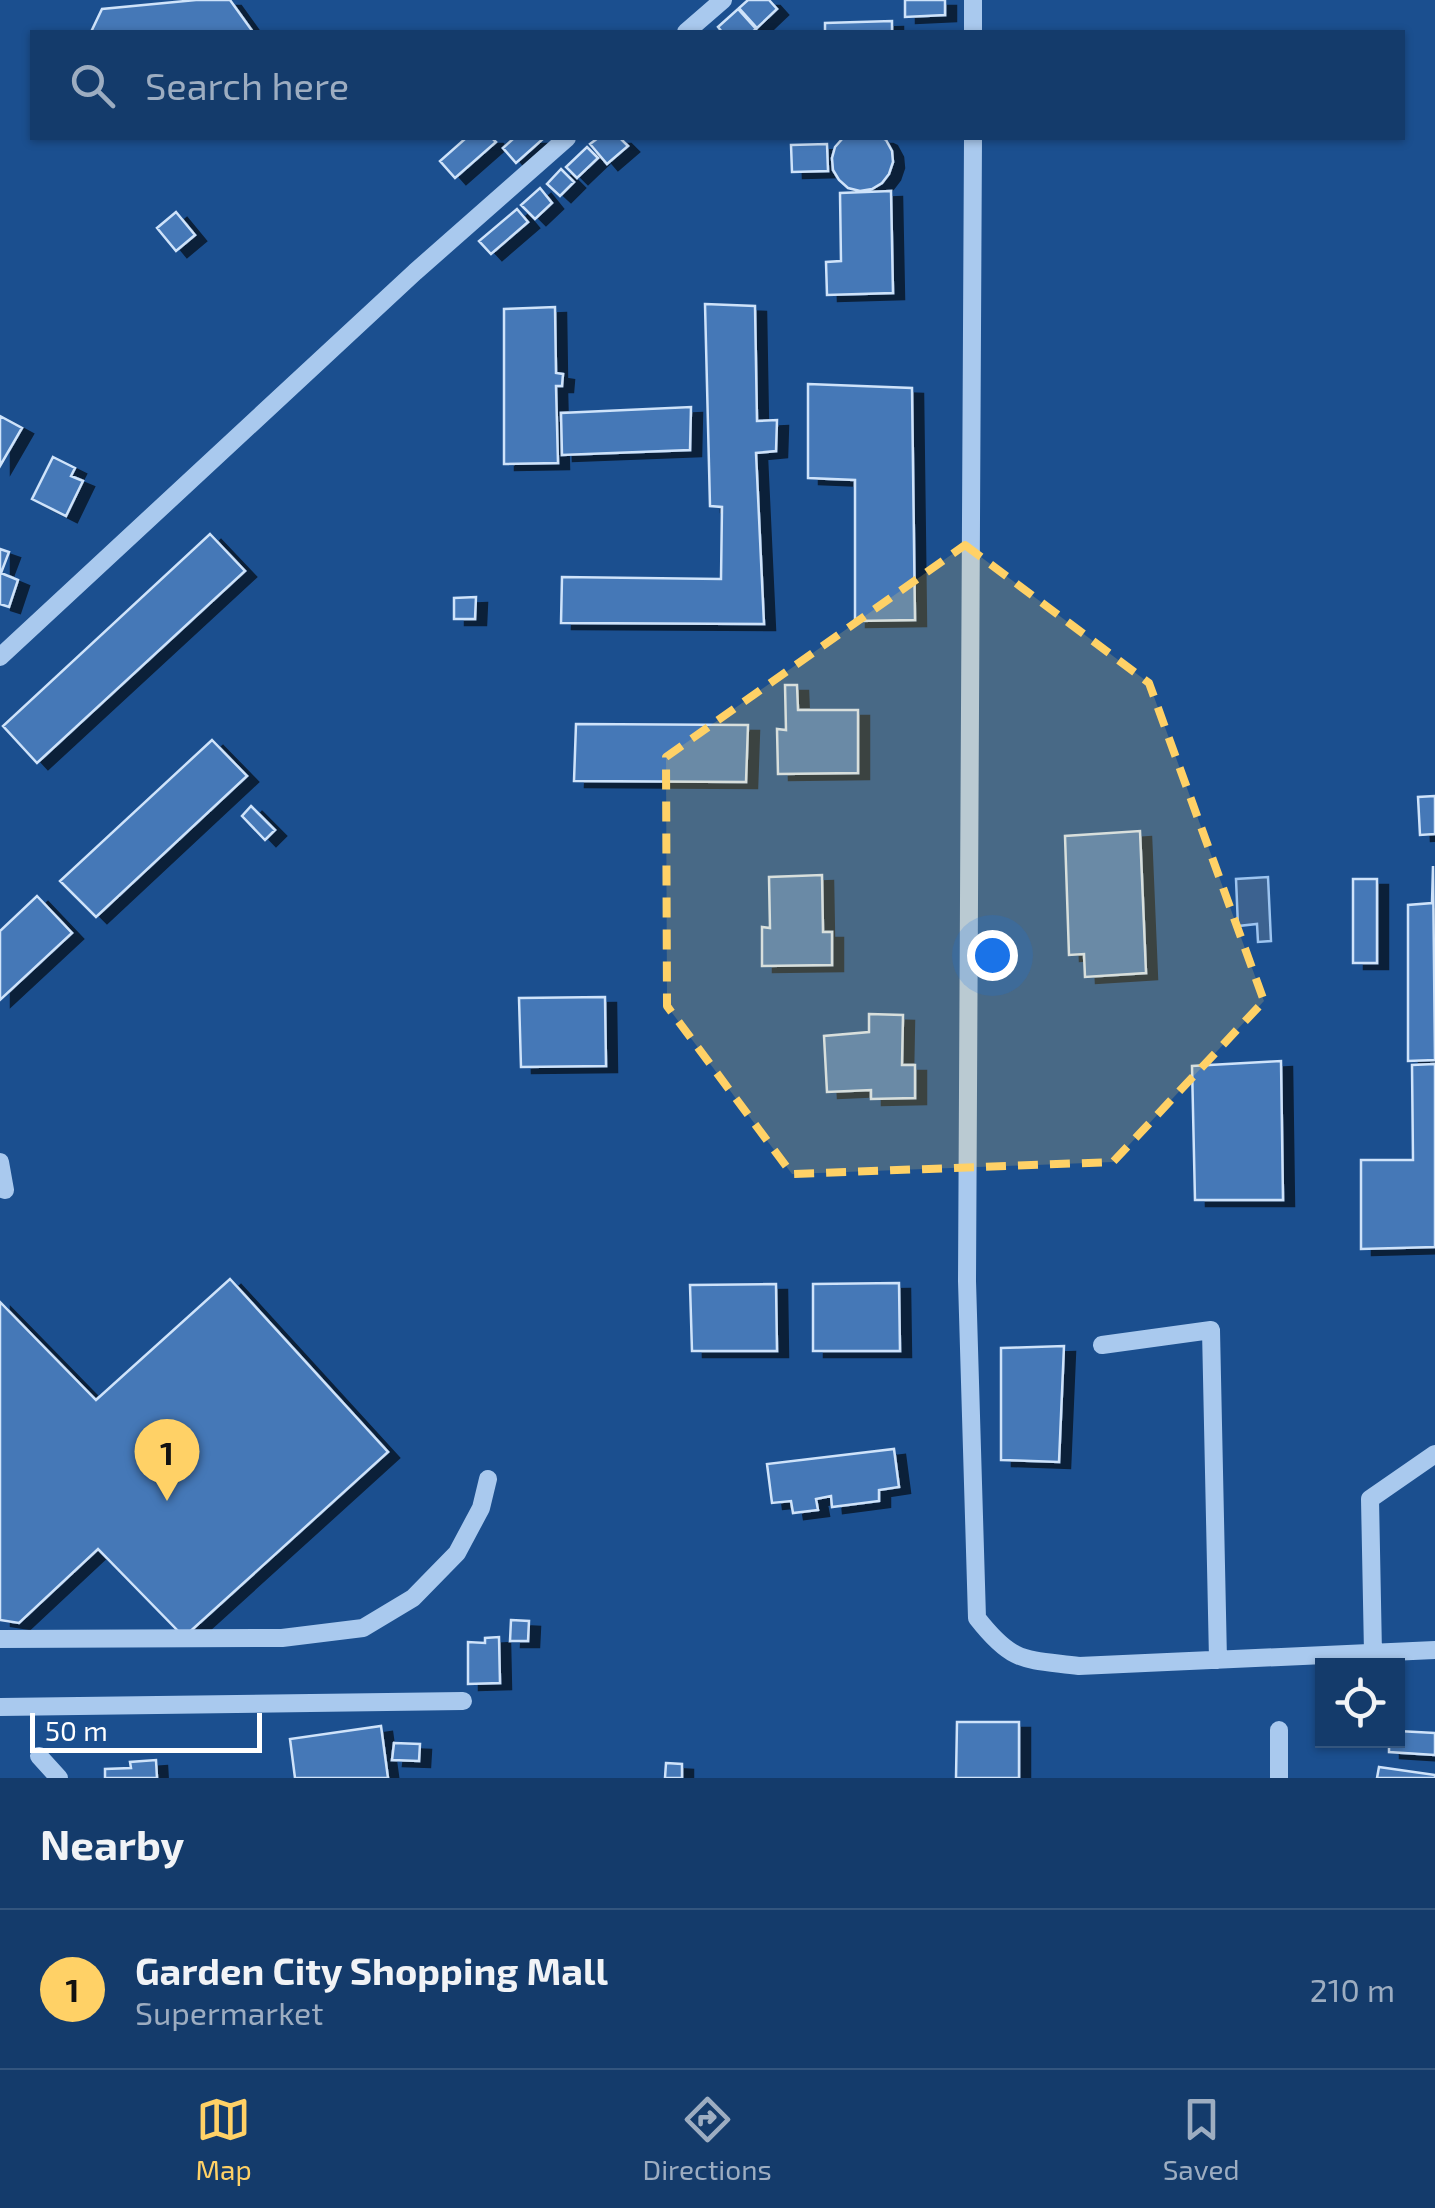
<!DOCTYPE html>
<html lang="en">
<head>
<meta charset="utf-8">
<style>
  :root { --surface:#143b6b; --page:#1d4271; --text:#f1f3f6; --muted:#9dadc1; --line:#33557e; --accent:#ffd166 }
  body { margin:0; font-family:"Exo 2",sans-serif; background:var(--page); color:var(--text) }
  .controls { position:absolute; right:30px; bottom:30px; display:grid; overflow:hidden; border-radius:0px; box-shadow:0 2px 8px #0004 }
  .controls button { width:90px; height:90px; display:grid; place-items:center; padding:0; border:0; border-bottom:2px solid var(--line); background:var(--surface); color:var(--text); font:50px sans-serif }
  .scale { position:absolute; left:30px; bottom:25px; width:232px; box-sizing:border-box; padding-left:10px; border:5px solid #fff; border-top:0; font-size:28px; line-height:35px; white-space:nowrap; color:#fff; -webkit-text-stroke:8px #1b4f8f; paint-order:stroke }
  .you { position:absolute; left:992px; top:955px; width:35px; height:35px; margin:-25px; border:8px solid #fff; border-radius:50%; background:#1a73e8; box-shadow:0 0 0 15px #1a73e833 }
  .badge { display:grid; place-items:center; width:65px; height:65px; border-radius:50%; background:var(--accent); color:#111; font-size:32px; font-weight:700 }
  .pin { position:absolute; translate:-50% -82px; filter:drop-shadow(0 2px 5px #0008) }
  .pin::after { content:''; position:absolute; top:52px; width:35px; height:30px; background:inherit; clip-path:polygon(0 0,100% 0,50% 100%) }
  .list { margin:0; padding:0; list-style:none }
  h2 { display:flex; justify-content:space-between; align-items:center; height:130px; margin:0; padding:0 40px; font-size:42px }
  h2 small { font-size:32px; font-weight:400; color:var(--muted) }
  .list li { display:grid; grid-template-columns:65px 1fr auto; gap:30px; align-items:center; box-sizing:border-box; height:160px; padding:0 40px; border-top:2px solid var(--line) }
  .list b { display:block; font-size:38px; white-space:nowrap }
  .list p { margin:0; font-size:32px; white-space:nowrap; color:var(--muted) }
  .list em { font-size:32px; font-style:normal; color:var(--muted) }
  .icon { flex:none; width:55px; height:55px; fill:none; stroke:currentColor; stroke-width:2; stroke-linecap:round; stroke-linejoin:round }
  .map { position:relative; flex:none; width:1435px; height:1778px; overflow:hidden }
  .search { position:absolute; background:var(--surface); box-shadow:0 2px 8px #0004; left:30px; right:30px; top:30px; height:110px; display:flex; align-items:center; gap:25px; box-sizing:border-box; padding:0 35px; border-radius:0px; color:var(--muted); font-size:38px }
  .sheet { height:290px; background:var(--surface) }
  nav { display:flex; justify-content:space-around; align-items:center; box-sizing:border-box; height:140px; border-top:2px solid var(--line); background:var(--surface); font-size:28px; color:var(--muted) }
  nav a { display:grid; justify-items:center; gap:5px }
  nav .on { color:var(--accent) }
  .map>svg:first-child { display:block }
  .water { fill:#3c6290; stroke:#9cc4f0; stroke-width:2.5 }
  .building { fill:#4478b7; stroke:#cfe3fa; stroke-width:2.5; filter:url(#shadow) }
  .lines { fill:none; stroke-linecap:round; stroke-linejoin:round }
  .minor { stroke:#a9c9ee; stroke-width:18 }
  .marked { fill:#ffd166; fill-opacity:0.2; stroke:#ffd166; stroke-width:8; stroke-dasharray:20 12; stroke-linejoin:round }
</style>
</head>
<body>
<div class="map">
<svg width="1435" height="1778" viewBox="0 0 1435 1778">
  <defs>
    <filter id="shadow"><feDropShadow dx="11" dy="6" stdDeviation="0" flood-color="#0009"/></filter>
  </defs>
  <rect width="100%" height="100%" fill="#1b4f8f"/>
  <path class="water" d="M1268,877L1271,941L1258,942L1257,924L1238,926L1236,879Z"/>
  <path class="building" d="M196,0H230L253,32H91L102,9Z
    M748,0H769L777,9L757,28L739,8Z
    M905,0H945V15L905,17Z
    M738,9L756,29L752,32H722L718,27Z
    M892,21V32H825V23Z
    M466,138H492L496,142L455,178L440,161Z
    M514,138H544L516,163L503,148Z
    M598,138H620L628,146L607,164L590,144Z
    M843,138H882L886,140L892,151L893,162L889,174L882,183L872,189L860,191L848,188L839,180L833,170L832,158L835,147Z
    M827,144L828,171L792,172L791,145Z
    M587,147L598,158L577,178L566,167Z
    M561,169L574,182L560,196L547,184Z
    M540,188L552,203L535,219L521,205Z
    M891,191L893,293L827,295L826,262L841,261L840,193Z
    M517,209L528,222L491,254L479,241Z
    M176,212L195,235L176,251L157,228Z
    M705,304L755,306L757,421L777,420L776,451L756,453L764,624L561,623L562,577L721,579L722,507L710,506Z
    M555,307L556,373L563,374L562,386H556L558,463L504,464V309Z
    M808,384L912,388L915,620L855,621V480L808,478Z
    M691,407L690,450L562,455L561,413Z
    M0,416L22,428L0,466Z
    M53,457L75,468L71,476L83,481L66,516L32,499Z
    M210,534L245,571L37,763L3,726Z
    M0,549L9,552L1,573L18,580L9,607L0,604Z
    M476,597L475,619H454V598Z
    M785,685H797L798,710H858V773L778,774L777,729L786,730Z
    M576,724L748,725L746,782L574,781Z
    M212,740L247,776L96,917L60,881Z
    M1435,796V834L1420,835L1418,797Z
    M251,806L275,830L265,840L242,816Z
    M1140,831L1146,973L1085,977L1084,954L1069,955L1065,836Z
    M1433,866L1435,1060L1408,1061V905L1432,903Z
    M822,875L823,932H832V965L762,966V927L770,928L769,877Z
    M1353,879H1377V963H1353Z
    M37,896L72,933L0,1000V931Z
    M605,997L606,1066L521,1067L519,998Z
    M869,1014L903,1015L902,1065H915V1098L871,1099V1090L827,1092L824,1036L869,1032Z
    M1281,1061L1283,1200H1195L1192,1066Z
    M1435,1064V1247L1361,1249V1160H1413L1412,1065Z
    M230,1279L388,1452L184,1637L98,1549L19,1623L0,1620V1302L96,1400Z
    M899,1283L900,1351H813V1284Z
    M776,1284L777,1351H692L690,1285Z
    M1064,1346L1059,1462L1001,1460V1348Z
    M894,1449L899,1487L879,1490V1501L832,1507L831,1496L816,1499L818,1510L793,1513L791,1501L772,1503L767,1464Z
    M511,1620L529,1621L528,1641H510Z
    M499,1637L500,1683L468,1684V1642L485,1643V1638Z
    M957,1722H1019V1778H956Z
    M381,1726L388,1778H295L290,1739Z
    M1398,1731L1435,1733V1755L1389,1752V1740H1398Z
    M394,1743L420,1744L419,1761L392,1760Z
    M156,1760L157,1778H105V1769L131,1768L130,1762Z
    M666,1763L682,1764V1778H665Z
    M1379,1767L1435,1775V1778H1377Z"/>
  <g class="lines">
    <path class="minor" d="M686,32L723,0
      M973,32V0
      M973,138L967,1281L977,1618C1013,1664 1024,1659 1079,1666L1435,1650
      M0,657L415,272L567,138
      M0,1162L5,1190L0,1188
      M1102,1345L1211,1330L1218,1660
      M0,1639L282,1638L363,1628L413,1598L457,1553L481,1508L488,1479
      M1373,1653L1370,1499L1435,1454
      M0,1707L463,1701
      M39,1756L59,1778
      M1279,1778V1730"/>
  </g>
  <path class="marked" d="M965,545L1149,683L1264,1001L1113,1162L792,1174L667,1006L666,757Z"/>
</svg>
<div class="controls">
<button><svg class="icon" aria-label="locate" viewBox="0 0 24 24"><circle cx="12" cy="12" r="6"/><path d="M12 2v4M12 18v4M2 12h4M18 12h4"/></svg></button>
</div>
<div class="scale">50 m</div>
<div class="you"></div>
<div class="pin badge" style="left:167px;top:1501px">1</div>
<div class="search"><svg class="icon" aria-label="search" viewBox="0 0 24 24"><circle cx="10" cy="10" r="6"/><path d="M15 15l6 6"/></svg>Search here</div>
</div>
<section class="sheet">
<h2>Nearby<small></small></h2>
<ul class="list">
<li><span class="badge">1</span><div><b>Garden City Shopping Mall</b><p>Supermarket</p></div><em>210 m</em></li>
</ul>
</section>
<nav>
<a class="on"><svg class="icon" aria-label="map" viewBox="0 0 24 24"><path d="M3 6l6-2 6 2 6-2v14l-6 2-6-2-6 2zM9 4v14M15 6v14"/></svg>Map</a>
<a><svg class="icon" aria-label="directions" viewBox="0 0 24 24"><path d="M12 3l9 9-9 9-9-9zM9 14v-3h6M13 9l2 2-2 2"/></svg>Directions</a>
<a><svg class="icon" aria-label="saved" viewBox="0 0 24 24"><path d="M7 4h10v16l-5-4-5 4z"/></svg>Saved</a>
</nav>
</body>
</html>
